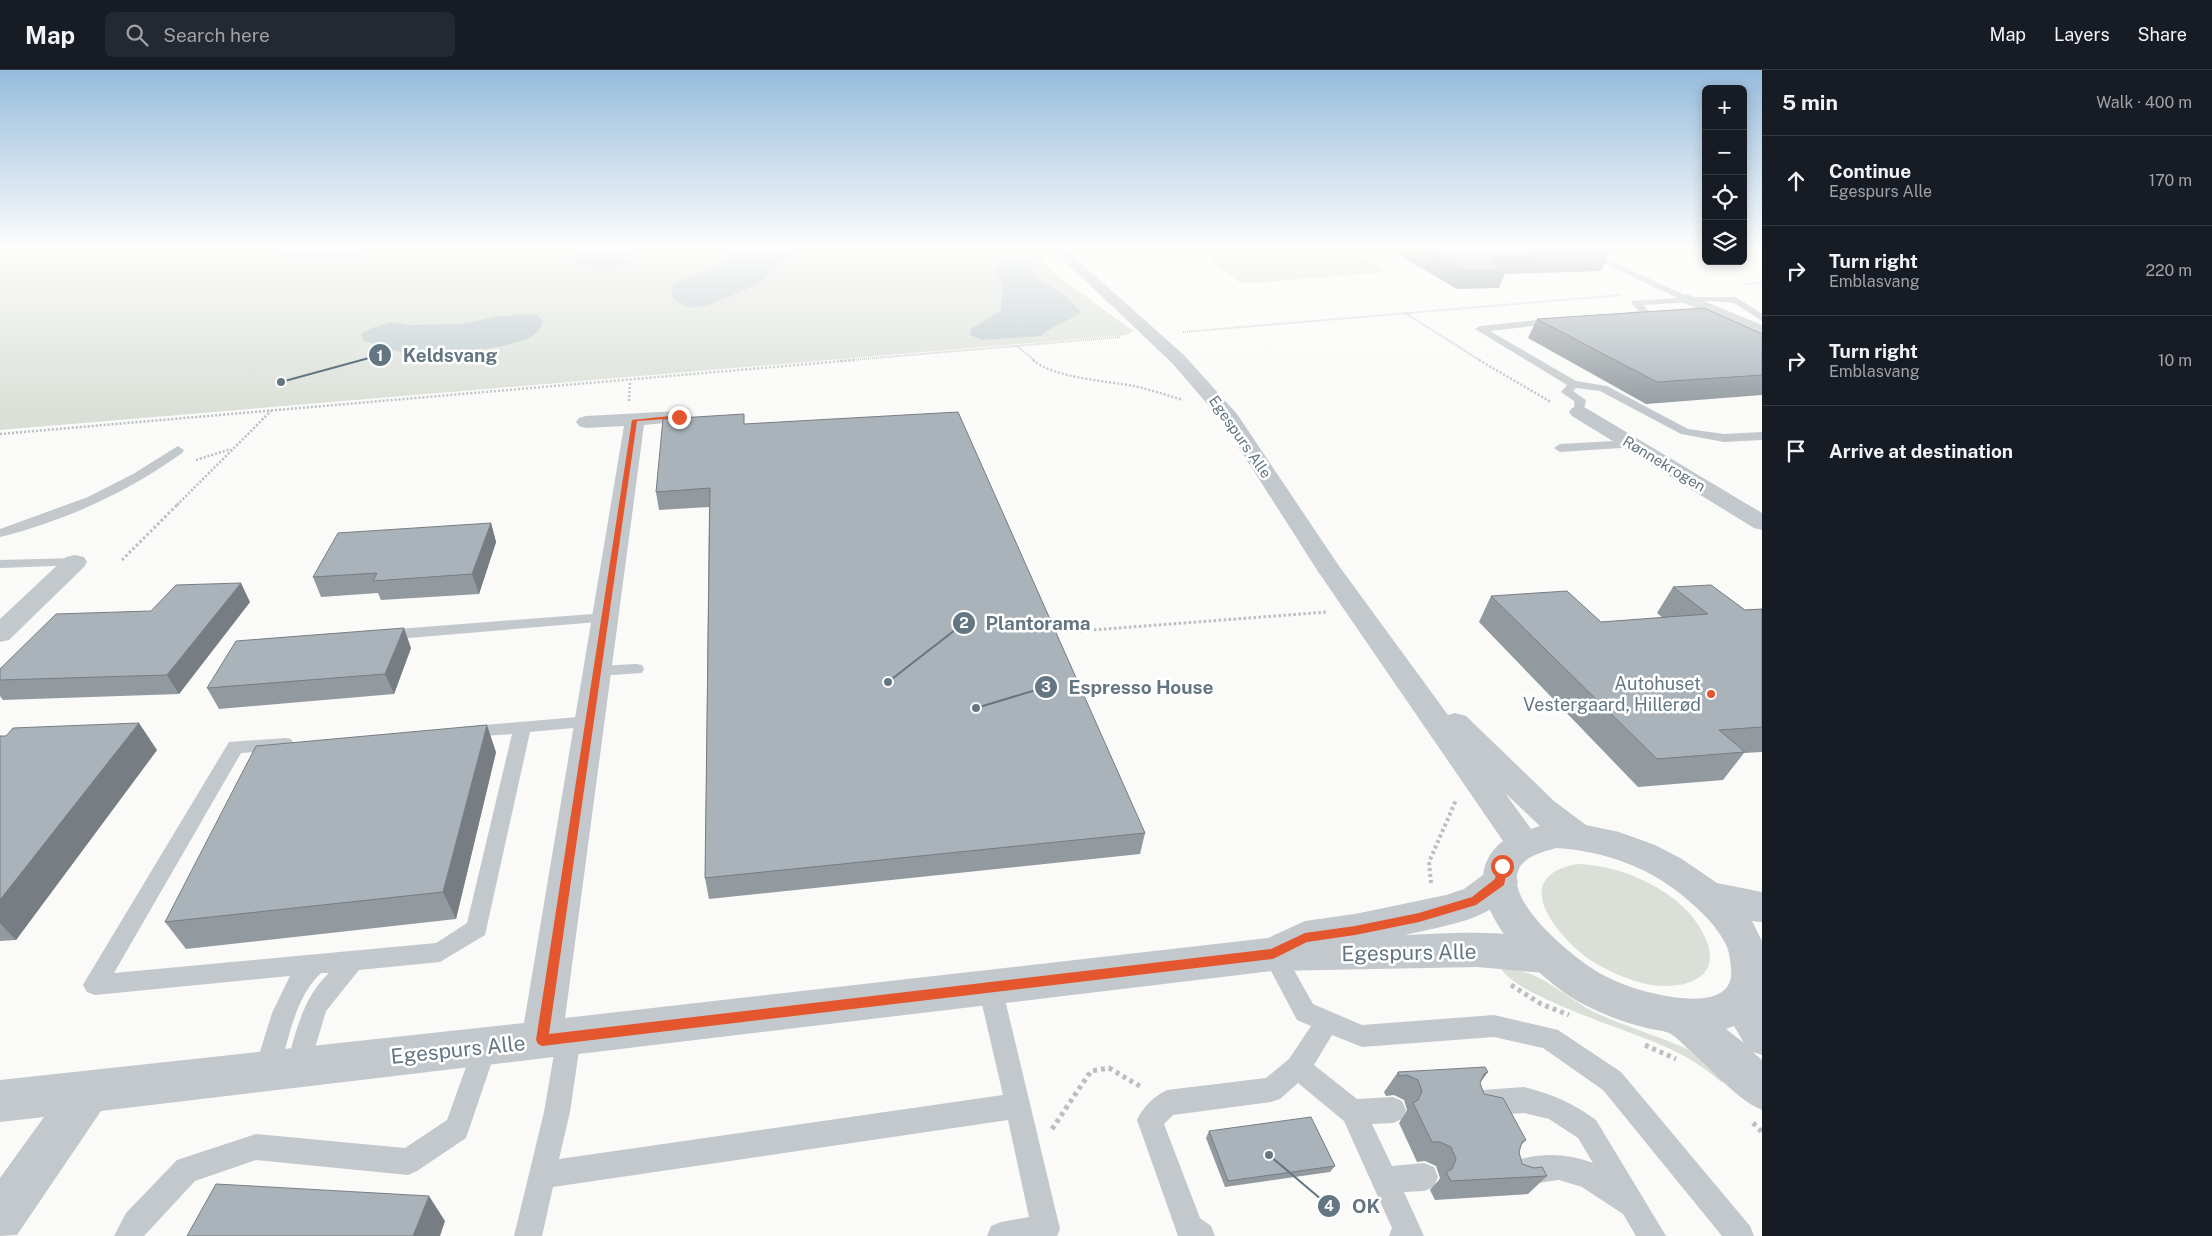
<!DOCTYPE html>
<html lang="en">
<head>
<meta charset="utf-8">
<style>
  :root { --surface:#171b24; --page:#242831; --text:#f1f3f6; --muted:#9ea1a6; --line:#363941 }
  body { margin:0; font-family:"Public Sans",sans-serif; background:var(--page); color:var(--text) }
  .controls { position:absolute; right:15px; top:15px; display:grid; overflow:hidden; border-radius:8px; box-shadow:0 2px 12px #0003 }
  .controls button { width:45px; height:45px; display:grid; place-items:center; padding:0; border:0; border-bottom:1px solid var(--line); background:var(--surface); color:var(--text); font:25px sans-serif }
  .stop { position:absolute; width:15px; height:15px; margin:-11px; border:4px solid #e4572e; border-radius:50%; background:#fff }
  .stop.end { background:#e4572e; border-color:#fff; box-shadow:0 1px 5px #0008 }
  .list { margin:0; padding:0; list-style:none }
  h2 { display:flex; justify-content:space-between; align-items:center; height:65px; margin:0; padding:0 20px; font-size:21px }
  h2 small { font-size:16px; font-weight:400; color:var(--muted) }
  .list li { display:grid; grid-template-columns:32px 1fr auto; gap:15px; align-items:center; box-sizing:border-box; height:90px; padding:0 20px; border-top:1px solid var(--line) }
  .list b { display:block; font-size:19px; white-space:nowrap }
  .list p { margin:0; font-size:16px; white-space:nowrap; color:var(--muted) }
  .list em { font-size:16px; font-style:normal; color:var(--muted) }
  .icon { flex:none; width:28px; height:28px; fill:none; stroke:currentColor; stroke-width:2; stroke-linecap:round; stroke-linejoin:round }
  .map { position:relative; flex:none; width:1762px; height:1166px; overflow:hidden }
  header { display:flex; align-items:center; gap:30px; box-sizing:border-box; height:70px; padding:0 25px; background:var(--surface); border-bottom:1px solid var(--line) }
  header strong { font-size:24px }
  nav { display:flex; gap:28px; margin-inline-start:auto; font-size:18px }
  .search { width:350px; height:45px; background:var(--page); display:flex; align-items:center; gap:12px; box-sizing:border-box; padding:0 18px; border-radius:8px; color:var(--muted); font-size:19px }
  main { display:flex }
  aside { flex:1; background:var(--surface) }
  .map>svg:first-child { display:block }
  .green { fill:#dadfd7 }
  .water { fill:#bbc7cb }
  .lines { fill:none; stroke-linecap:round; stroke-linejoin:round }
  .path-far4 { stroke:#bbbfc2; stroke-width:2; stroke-dasharray:1 1; stroke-linecap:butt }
  .path-far3 { stroke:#bbbfc2; stroke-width:2.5; stroke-dasharray:2 2; stroke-linecap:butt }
  .path-far2 { stroke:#bbbfc2; stroke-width:3; stroke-dasharray:2.5 2.5; stroke-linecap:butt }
  .path-far1 { stroke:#bbbfc2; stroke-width:4; stroke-dasharray:3 3; stroke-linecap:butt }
  .path { stroke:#bbbfc2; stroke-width:5; stroke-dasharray:4 4; stroke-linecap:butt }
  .service { fill:#c3c8cc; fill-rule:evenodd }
  .minor { fill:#c3c8cc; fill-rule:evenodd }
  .tertiary { fill:#c3c8cc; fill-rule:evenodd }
  .wall { fill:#929a9f }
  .shaded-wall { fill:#777d82 }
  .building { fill:#aab3b9; stroke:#777d82 }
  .route { fill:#e4572e }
  .poi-dot { fill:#e4572e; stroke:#fff; stroke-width:2 }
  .labels { text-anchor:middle; stroke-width:5; stroke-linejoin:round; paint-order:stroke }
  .far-street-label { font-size:15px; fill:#657683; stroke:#fff }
  .poi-label { font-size:18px; fill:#657683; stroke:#fff; text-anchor:end }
  .near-street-label { font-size:21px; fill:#657683; stroke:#fff }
  .leader { fill:none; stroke:#657683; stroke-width:2 }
  .callout-dot { fill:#657683; stroke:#fff; stroke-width:2 }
  .mark-label { font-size:15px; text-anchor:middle; font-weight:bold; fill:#fff }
  .callout-label { font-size:19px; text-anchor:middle; font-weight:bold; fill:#657683; stroke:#fff; stroke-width:5; stroke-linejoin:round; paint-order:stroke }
</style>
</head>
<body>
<header>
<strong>Map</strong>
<div class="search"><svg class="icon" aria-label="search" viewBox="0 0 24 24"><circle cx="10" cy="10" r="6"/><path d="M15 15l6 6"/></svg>Search here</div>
<nav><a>Map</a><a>Layers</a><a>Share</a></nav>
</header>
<main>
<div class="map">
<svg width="1762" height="1166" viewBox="0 0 1762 1166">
  <rect width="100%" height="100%" fill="#fafaf8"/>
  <path class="green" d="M0,180H1038L1051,201L1133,261L1126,265L0,360Z
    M1243,180H1351L1387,202L1252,213L1239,212L1209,190L1213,182Z
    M1577,794C1624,795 1690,824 1707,872C1723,915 1671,921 1642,913C1624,908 1606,900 1590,890C1557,866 1507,807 1577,794Z
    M1501,898C1541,898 1566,930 1601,945C1629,958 1659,966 1687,979L1697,985L1725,1012H1721C1701,994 1677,981 1652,971C1623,959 1513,924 1501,898Z"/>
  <path class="water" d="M276,180H366L357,192L290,188L273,181Z
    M581,180H633L629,185L631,195C612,199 585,201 569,190Z
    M731,180H796L758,215L708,235L687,238L674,229L671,222L674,213L722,194Z
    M1011,189H1025L1034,193L1030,204L1065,225L1081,242C1068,252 1052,255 1041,266L982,270L970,265L971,259L1001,240C1002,225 1004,214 996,200L1000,193Z
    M520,244L538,245L543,251C541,258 538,262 532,266C513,279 435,287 412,284C396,282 379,275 364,271L361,264L372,258L392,252L409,255L461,254L495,247Z"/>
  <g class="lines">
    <path class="path-far4" d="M1744,214L1762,213
      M1405,243L1481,291
      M1183,262L1621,225
      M1017,276L1035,291
      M840,291L1120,267"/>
    <path class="path-far3" d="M1033,290C1054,308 1107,311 1134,316C1151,320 1167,325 1183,330
      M1479,290L1551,332
      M629,331L630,311
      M0,364L854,290
      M196,390L231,379
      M177,435L271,341"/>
    <path class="path-far2" d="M122,490L179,433
      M1079,561L1327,542"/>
    <path class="path-far1" d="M1431,813L1429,792L1456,730"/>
    <path class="path" d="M1511,915L1541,934L1569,945
      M1645,975L1676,989
      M1753,1053L1762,1062
      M1052,1059L1091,1001L1109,998L1143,1018"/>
    <path class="service" d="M1577,180H1587L1689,227H1736L1762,244V251L1734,233L1710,231L1643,235L1651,243L1649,245L1623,247V243L1639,241L1631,233L1633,231L1677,228Z
      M1557,248L1562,251L1560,253L1490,261L1576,311L1607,316L1688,359L1724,364L1762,362V370L1724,372L1681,364L1600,321L1576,318L1573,321L1586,330L1583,344H1575L1574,331L1561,322L1567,315L1475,259L1480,256Z
      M1632,370L1636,371V377L1560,382L1554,378L1560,374Z
      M178,376L184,380L182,383C128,422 65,451 0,467V459L88,427L133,404Z
      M75,488L82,492L80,495L0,498V490Z
      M605,543L613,548L610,551L385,570L377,565L385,560Z
      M636,594L642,595L644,599L642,603L597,606L591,605L589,601L591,597L597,596Z
      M589,646L595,648L598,652L595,656L530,662L485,865L440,892L359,900L326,941L307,1005L298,1009L289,1005L286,997C296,962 302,929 329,903H321C291,932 290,974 275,1009L266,1013L257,1009L254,1001L272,943L290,906L95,925L87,922L83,915L87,908L229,672L285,668L291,669L294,674L291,679L285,680L241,683L114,903L436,873L467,853L512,664L467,667L461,665L458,661L461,657Z
      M1273,874L1281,877L1313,934L1362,955L1494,945L1558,960L1621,1002L1750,1156L1754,1166H1722L1603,1020L1543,978L1494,967L1362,977L1332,965L1314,995L1357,1029L1393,1027L1402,1031L1406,1040L1402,1049L1393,1053L1372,1054L1392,1096L1424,1093L1434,1097L1438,1107L1434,1117L1424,1121L1404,1122L1424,1166H1389L1392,1158L1344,1051L1298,1013L1280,1029L1271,1032L1173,1045L1164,1054L1200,1148L1211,1156L1215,1166H1178L1137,1050C1143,1037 1154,1026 1167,1020L1266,1008L1289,989L1311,956L1297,950L1262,884L1265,877Z
      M990,907L998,910L1002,917L1060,1159L1057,1166H987L991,1156L1001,1152L1029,1147L1008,1050L553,1117L542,1166H514L544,1042L557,967L560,959L569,956L578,959L581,967L570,1042L559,1089L1003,1025L978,917L982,910Z
      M485,965L494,969L497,977L466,1068L417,1101L408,1105L256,1090L195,1111L144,1166H114L126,1143L177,1090L256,1064L405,1078L447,1050L476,969Z
      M1524,1017C1552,1024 1573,1033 1596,1050L1666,1166H1636L1623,1144L1582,1117L1559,1110L1522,1115L1512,1112L1509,1102L1512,1092C1539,1082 1567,1083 1593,1093L1578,1068L1549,1049L1524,1043L1482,1046L1473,1042L1469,1033L1473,1024L1482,1020Z"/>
    <path class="minor" d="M1687,224L1762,255V266L1682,232L1679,229L1682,226Z
      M1579,336L1586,338L1762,443V460L1754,458L1572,346L1569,342L1572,338Z
      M679,341L686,343L689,347L686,351L644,355L565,948L1268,868L1305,851L1355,844L1446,825L1464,819L1487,802L1500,798L1513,802L1518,812C1499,850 1442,856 1405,865C1452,863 1514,858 1558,874L1564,886L1558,898L1545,903L1477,897L1273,901L101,1041L17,1165L0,1166V1108L44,1047L0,1052V1010L524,953L624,356L586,358L579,356L576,352L579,348L586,346Z
      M75,485L84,487L87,492L84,497L9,570L0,572V549L66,487Z"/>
    <path class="tertiary" d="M1053,180H1066L1184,285L1237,344L1339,496L1448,645L1455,643L1466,646L1554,731L1586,755L1619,762L1655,775L1682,789L1717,813L1762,822V852L1752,851L1762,871V985L1753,982L1762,990V1040C1737,1030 1710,997 1687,978C1682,973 1675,966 1669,963C1662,960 1652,960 1643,957C1623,952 1602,944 1583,934C1538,911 1441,820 1503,771L1317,500L1222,351L1172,293ZM1505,723L1540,756L1531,759ZM1556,778C1605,781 1653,798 1690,832C1703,843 1716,856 1724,871C1729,879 1730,888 1731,897C1736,936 1686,930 1661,925C1640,921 1620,914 1601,904C1576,890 1500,830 1520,797C1527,785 1544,782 1556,778ZM1734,956L1744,973L1726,959Z"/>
  </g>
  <path class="wall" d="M1390,180H1601L1609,183L1601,201L1505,204L1499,218L1457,219Z
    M1537,249L1762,264V325L1646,334L1528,268Z
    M745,354L1145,763L1140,784L709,829L705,808L709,437L659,440L656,422Z
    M491,453L496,472L479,524L381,530L378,523L321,527L313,507Z
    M1673,517L1745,540L1762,539V682L1744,683L1723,710L1638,717L1479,552L1491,526L1601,552L1663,548L1657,543Z
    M250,532L179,624L3,630L0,626V599L151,541Z
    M411,578L394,624L219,639L207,618Z
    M0,666L157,680L16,870L0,871Z
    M496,682L456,849L186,879L165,852Z
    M1398,1002H1488L1480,1013L1484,1024L1526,1070L1520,1076L1519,1082L1522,1094L1547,1106L1528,1124L1435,1130L1430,1120L1438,1111L1440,1108L1436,1096L1425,1091L1417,1092L1399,1053L1407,1040L1404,1030L1394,1025L1386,1026L1384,1022Z
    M1209,1061L1335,1096L1330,1102L1225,1117L1206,1068Z"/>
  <path class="shaded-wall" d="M491,453L496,472L479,524L472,504Z
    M241,513L250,532L179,624L167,605Z
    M404,558L411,578L394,624L385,604Z
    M139,653L157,680L16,870L0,853V830Z
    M487,655L496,682L456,849L443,822Z
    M429,1126L445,1151L440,1166H413Z"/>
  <path class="building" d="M1426,180H1601L1609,183L1494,187L1503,192H1493L1506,200L1464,201Z
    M1704,238L1762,264V305L1657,312L1537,249Z
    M958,342L1145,763L705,808L710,418L656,422L663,349L744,344V354Z
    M491,453L472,504L373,511L377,503L313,507L338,463Z
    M241,513L167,605L0,610V599L56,544L151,541L176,515Z
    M1711,515L1745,540L1762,539V657L1719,660L1745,682L1657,689L1491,526L1567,521L1601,552L1708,544L1673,517Z
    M404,558L385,604L207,618L236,571Z
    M139,653L0,830V666H6L13,658Z
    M487,655L443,822L165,852L256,676Z
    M1485,997L1488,1002L1484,1004L1480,1013L1484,1024L1503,1028L1526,1070L1522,1072L1519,1082L1522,1094L1534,1098L1542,1097L1547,1106L1451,1111L1446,1102L1452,1099L1456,1089L1451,1077L1440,1072H1432L1413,1033L1418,1030L1422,1021L1418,1010L1407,1005L1399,1006L1398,1002Z
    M1311,1047L1335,1096L1228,1111L1209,1061Z
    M216,1114L429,1126L413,1166H187Z"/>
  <linearGradient id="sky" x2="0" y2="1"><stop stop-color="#96bcdc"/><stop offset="0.52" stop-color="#fdfdfc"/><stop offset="1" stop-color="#fdfdfc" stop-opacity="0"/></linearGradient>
  <rect width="1762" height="343" fill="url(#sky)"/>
  <path class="route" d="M679,345L681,348L637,351L549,964L1271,879L1305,863L1355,856L1419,843L1472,827L1495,809L1497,796L1502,791L1508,796L1504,815L1476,835L1419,852L1355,865L1307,872L1273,889L542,976L538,974L536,970L632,350Z"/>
  <circle class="poi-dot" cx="1711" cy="624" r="5"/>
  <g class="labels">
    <g class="far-street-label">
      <text transform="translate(1240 367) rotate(55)" y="5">Egespurs Alle</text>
      <text transform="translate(1664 394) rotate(31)" y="5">Rønnekrogen</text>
    </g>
    <g class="poi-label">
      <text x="1701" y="620">Autohuset<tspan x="1701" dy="21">Vestergaard, Hillerød</tspan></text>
    </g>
    <g class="near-street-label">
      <text transform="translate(1409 883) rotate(-1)" y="7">Egespurs Alle</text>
      <text transform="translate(458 980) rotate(-6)" y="7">Egespurs Alle</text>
    </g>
  </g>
  <path class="leader" d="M281 312L380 285M888 612L964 553M976 638L1046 617M1269 1085L1329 1136"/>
  <g class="callout-dot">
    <circle cx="281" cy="312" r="5"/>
    <circle cx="888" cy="612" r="5"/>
    <circle cx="976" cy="638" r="5"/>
    <circle cx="1269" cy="1085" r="5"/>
    <circle cx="380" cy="285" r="12"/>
    <circle cx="964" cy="553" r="12"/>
    <circle cx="1046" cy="617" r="12"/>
    <circle cx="1329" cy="1136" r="12"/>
  </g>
  <g class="mark-label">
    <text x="380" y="291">1</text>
    <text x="964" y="558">2</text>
    <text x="1046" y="622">3</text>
    <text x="1329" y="1141">4</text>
  </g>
  <g class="callout-label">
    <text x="450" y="292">Keldsvang</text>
    <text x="1038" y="560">Plantorama</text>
    <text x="1141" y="624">Espresso House</text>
    <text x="1366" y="1143">OK</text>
  </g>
</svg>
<div class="controls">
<button>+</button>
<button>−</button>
<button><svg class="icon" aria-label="locate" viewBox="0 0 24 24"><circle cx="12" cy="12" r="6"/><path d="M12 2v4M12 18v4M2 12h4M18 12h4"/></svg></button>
<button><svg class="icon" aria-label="layers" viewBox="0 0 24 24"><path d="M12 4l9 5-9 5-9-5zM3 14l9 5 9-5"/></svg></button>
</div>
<div class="stop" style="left:1502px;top:796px"></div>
<div class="stop end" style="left:679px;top:347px"></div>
</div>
<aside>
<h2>5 min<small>Walk · 400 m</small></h2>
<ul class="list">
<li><svg class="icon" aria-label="ahead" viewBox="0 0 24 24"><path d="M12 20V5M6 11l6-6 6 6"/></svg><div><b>Continue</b><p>Egespurs Alle</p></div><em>170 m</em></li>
<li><svg class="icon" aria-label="right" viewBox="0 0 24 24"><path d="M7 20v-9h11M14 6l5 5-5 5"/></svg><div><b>Turn right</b><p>Emblasvang</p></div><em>220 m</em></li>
<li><svg class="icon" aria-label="right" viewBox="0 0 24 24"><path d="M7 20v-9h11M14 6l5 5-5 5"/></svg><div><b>Turn right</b><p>Emblasvang</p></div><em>10 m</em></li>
<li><svg class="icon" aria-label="arrive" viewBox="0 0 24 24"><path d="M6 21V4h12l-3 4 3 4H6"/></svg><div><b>Arrive at destination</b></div></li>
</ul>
</aside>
</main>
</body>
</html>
